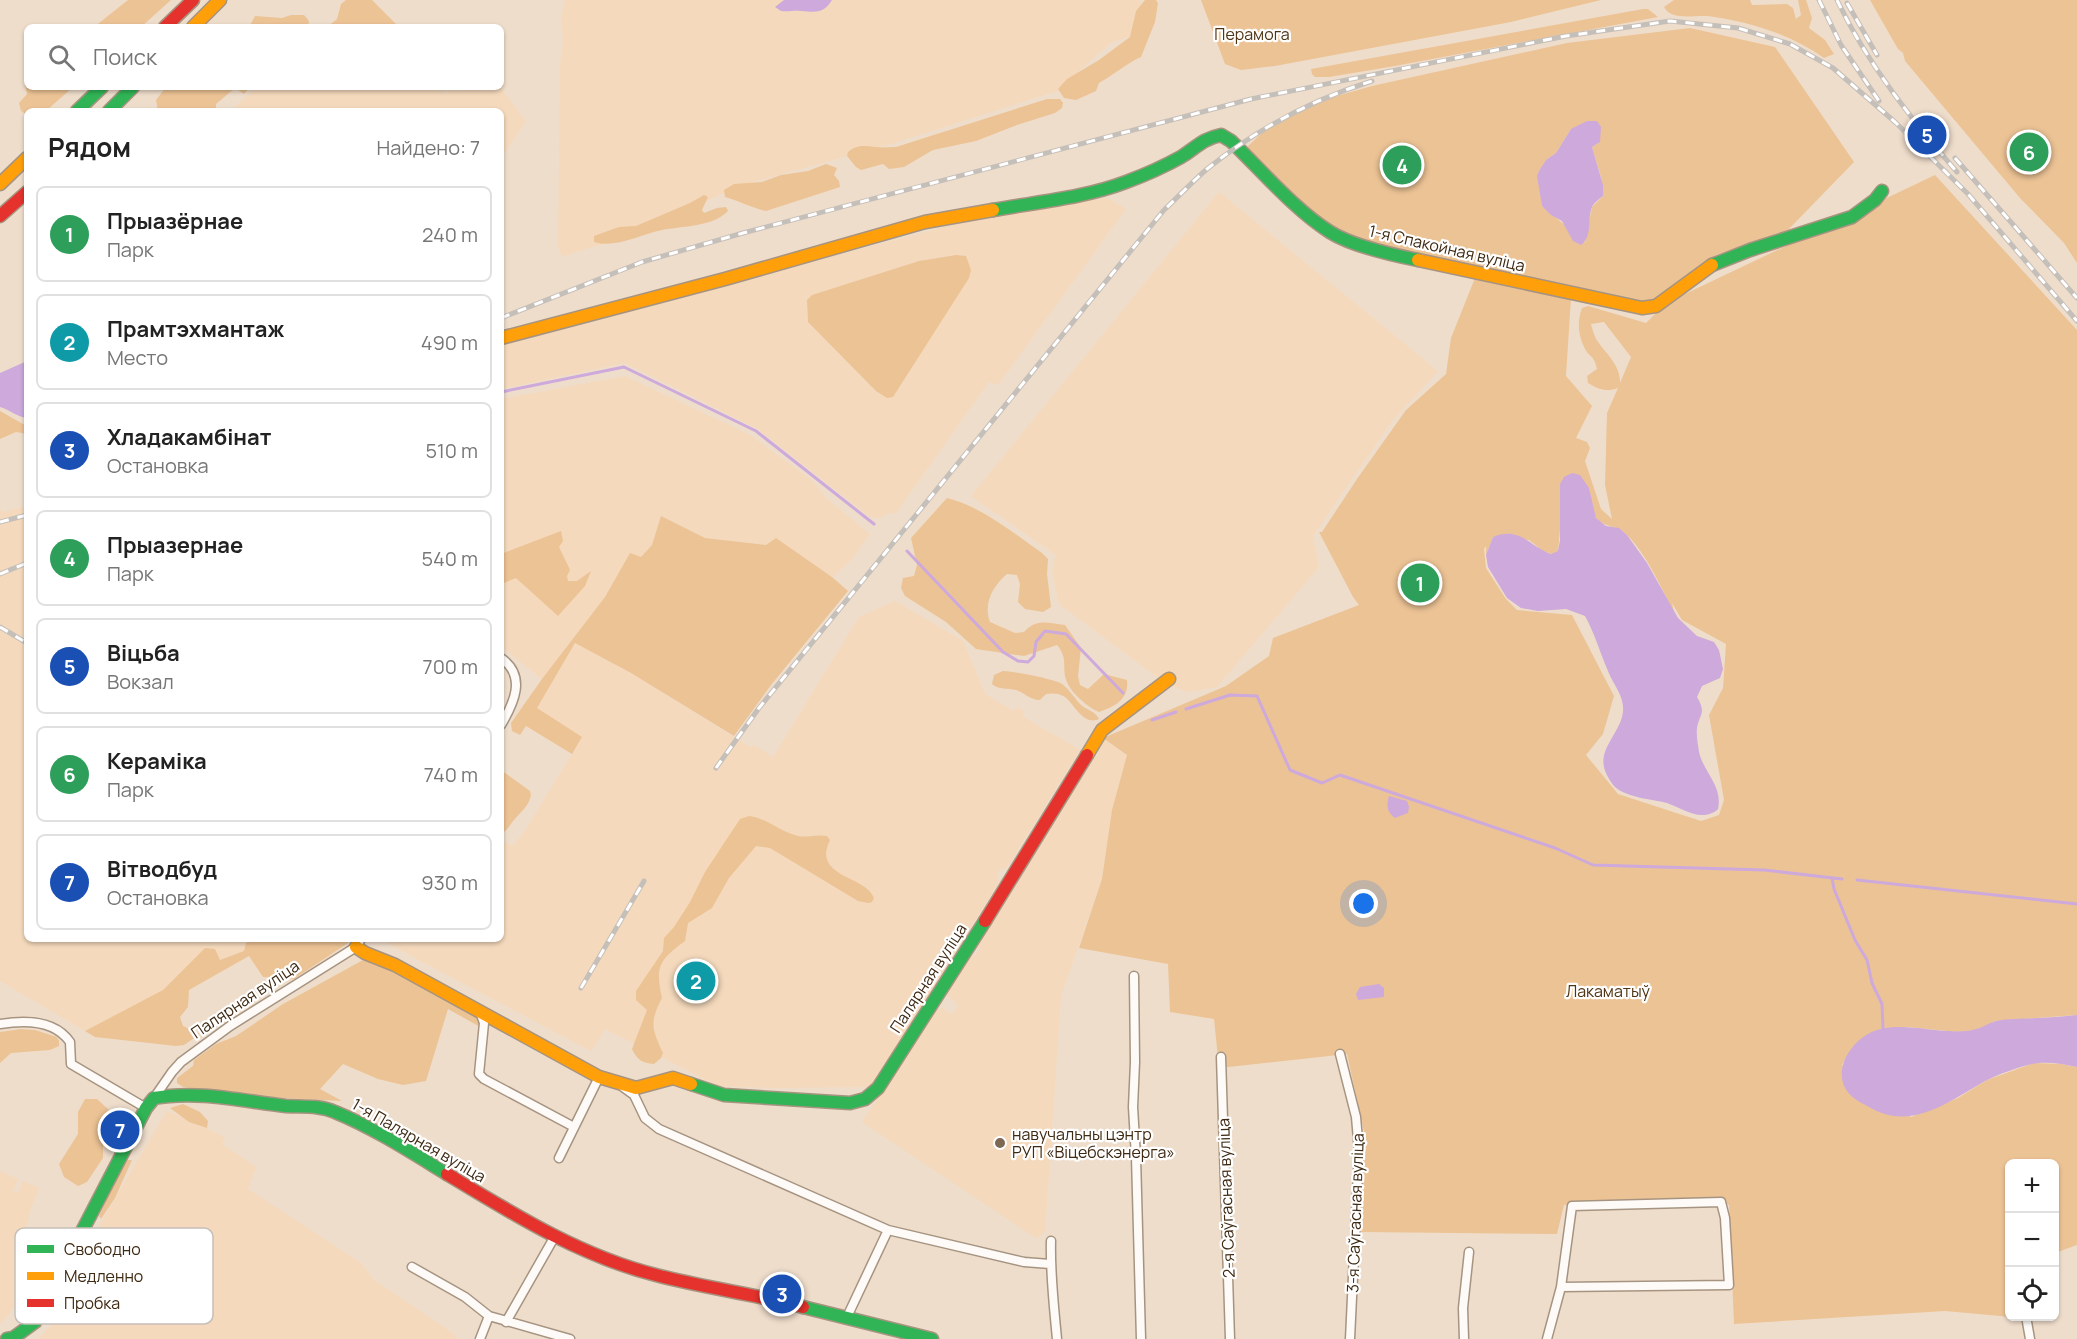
<!DOCTYPE html>
<html lang="ru">
<head>
<meta charset="utf-8">
<style>
  :root { --surface:#fff; --page:#f6f6f6; --text:#222; --muted:#767676; --line:#e0e0e0; --accent:#7c6853 }
  body { margin:0; font-family:Manrope,sans-serif; background:var(--page); color:var(--text) }
  .controls { position:absolute; right:18px; bottom:18px; display:grid; overflow:hidden; border-radius:9px; box-shadow:0 2px 4px #0004 }
  .controls button { width:54px; height:54px; display:grid; place-items:center; padding:0; border:0; border-bottom:2px solid var(--line); background:var(--surface); color:var(--text); font:30px sans-serif }
  .you { position:absolute; left:1364px; top:904px; width:21px; height:21px; margin:-15px; border:4px solid #fff; border-radius:50%; background:#1a73e8; box-shadow:0 0 0 9px #1a73e833 }
  .badge { display:grid; place-items:center; width:39px; height:39px; border-radius:50%; background:var(--accent); color:#fff; font-size:20px; font-weight:700 }
  .pin { position:absolute; translate:-50% -50%; border:3px solid #fff; box-shadow:0 2px 6px #0006 }
  .list { margin:0; padding:0; list-style:none }
  h2 { display:flex; justify-content:space-between; align-items:center; height:78px; margin:0; padding:0 24px; font-size:26px }
  h2 small { font-size:20px; font-weight:400; color:var(--muted) }
  .list li { display:grid; grid-template-columns:39px 1fr auto; gap:18px; align-items:center; box-sizing:border-box; height:96px; margin:0 12px 12px; padding:0 12px; border:2px solid var(--line); border-radius:9px }
  .list b { display:block; font-size:22px; white-space:nowrap }
  .list p { margin:0; font-size:20px; white-space:nowrap; color:var(--muted) }
  .list em { font-size:20px; font-style:normal; color:var(--muted) }
  .icon { flex:none; width:33px; height:33px; fill:none; stroke:currentColor; stroke-width:2; stroke-linecap:round; stroke-linejoin:round }
  .map { position:relative; flex:none; width:2077px; height:1339px; overflow:hidden }
  .search { position:absolute; background:var(--surface); box-shadow:0 2px 4px #0004; left:24px; top:24px; width:480px; height:66px; display:flex; align-items:center; gap:15px; box-sizing:border-box; padding:0 21px; border-radius:9px; color:var(--muted); font-size:22px }
  .panel { position:absolute; background:var(--surface); box-shadow:0 2px 4px #0004; left:24px; top:108px; width:480px; height:834px; border-radius:9px }
  .map>svg:first-child { display:block }
  .built { fill:#f4d9bc; fill-rule:evenodd }
  .green { fill:#ecc395; fill-rule:evenodd }
  .water { fill:#cda9dc }
  .lines { fill:none; stroke-linecap:round; stroke-linejoin:round }
  .stream { stroke:#cda9dc; stroke-width:3 }
  .street-casing { stroke:#a69481; stroke-width:11 }
  .fast-casing { stroke:#a69481; stroke-width:15 }
  .slow-casing { stroke:#a69481; stroke-width:15 }
  .jam-casing { stroke:#a69481; stroke-width:15 }
  .street { stroke:#fdfaf7; stroke-width:8 }
  .fast { stroke:#30b455; stroke-width:12 }
  .slow { stroke:#ff9f0a; stroke-width:12 }
  .jam { stroke:#e5322d; stroke-width:12 }
  .rail-casing { stroke:#c5bfba; stroke-width:5 }
  .rail { stroke:#fff; stroke-width:3; stroke-dasharray:9; stroke-linecap:butt }
  .poi-dot { fill:#7c6853; stroke:#fff; stroke-width:2 }
  .labels { text-anchor:middle; stroke-width:4.5; stroke-linejoin:round; paint-order:stroke }
  .park-label { font-size:16px; fill:#503514; stroke:#fff }
  .street-label { font-size:16px; fill:#3e2912; stroke:#fff }
  .poi-label { font-size:16px; fill:#3e2912; stroke:#fff; text-anchor:start }
  .key { fill:#fff; stroke:#c5bfb8; stroke-width:1.5 }
  .key-label { font-size:16px; fill:#3e2912 }
</style>
</head>
<body>
<div class="map">
<svg width="2077" height="1339" viewBox="0 0 2077 1339">
  <rect width="100%" height="100%" fill="#efddcb"/>
  <path class="built" d="M565,0H1140L1141,2L1134,35L1110,43L1057,91L891,144L742,185L638,232L562,257L558,247L560,65L563,42L561,17Z
    M256,87H439L447,93L452,87H500L526,121L501,159V111H231Z
    M1219,192L1438,371L1392,421L1313,536L1319,567L1217,687L1188,692L1165,683L1059,604L1052,570L1056,555L971,496Z
    M1108,198L1126,209L998,385L989,382L896,513L887,514L880,518L870,517L758,429L625,363L501,389V344L1005,211ZM956,255L966,256L971,270L900,387L876,391L808,321L807,300L812,295L919,261Z
    M625,376L750,435L814,482L827,499L870,534L853,558L833,577L776,538L766,545L705,538L661,516L652,545L641,557L630,554L605,597L542,679L501,646V399Z
    M27,506V939H254L246,943L244,951L219,960L205,949L163,990L85,1031L0,981V509L3,512Z
    M895,601L963,641L985,694L1013,711L1016,707L1024,711L1022,716L1080,750L1006,869L1001,868L996,876L999,882L871,1087L774,1088L719,1086L605,1029L591,1051L383,941L384,939H501V840L513,846L526,829L582,737L536,709L575,643L631,673L750,747L754,745L773,757L859,617Z
    M1103,738L1127,755L1112,810L1102,879L1061,996L1045,1232L1036,1238L862,1122L937,1010L942,1008L952,1014L958,1006L946,993L970,956H975L979,950L978,944L1089,759L1096,758L1099,754L1098,747Z
    M167,1111L225,1137L222,1144L256,1167L248,1189L361,1263L373,1279L451,1332L459,1339H38L49,1328L67,1287L83,1260L100,1224Z
    M0,1171L18,1179L13,1191L18,1193L23,1181L39,1188L30,1211L25,1231L47,1241L9,1315L0,1323Z"/>
  <path class="green" d="M128,0H171L141,27H94Z
    M346,0H372L399,27H327L337,19L341,4Z
    M1145,0H1156L1158,3L1155,22L1141,57C1125,64 1114,75 1099,83L1096,91L1076,100L1064,98L1058,89L1067,79L1099,60L1130,37L1136,11Z
    M1201,0H1601L1511,22L1275,66L1241,70L1225,64Z
    M1674,0H1750L1752,5L1787,4L1793,8L1796,19L1801,15L1798,0H1806L1812,18L1809,28L1825,40L1834,54L1824,58C1790,34 1748,21 1707,16C1694,15 1671,21 1664,7Z
    M1870,0H2077V263L2064,243L2020,198L1905,61L1903,53L1898,49Z
    M1643,9H1648L1658,17L1395,66L1329,77H1315L1312,74L1311,69Z
    M291,15H304L309,21L308,27H249L255,16L282,18Z
    M1690,28L1775,47L1854,162L1788,230L1716,255L1655,300L1641,302L1394,250L1342,233L1304,209L1245,149L1266,129L1326,99L1372,86L1567,43ZM1571,129L1600,142L1592,147L1601,177L1603,196L1592,207L1585,242L1542,206L1538,176L1540,169L1546,160L1556,153Z
    M27,75V87H73L46,111H27V115L21,111L19,103L27,94L24,79Z
    M166,87H250L244,94L235,88L216,104V111H158L156,100Z
    M1047,99H1060L1063,103L1062,108L1055,113L1017,125L976,141L933,150L904,167L889,169L883,164L861,170L856,167L847,156L848,152C858,144 864,146 876,147C882,148 889,147 896,147Z
    M826,164L837,168L834,175L839,181L840,187L766,211C752,208 739,201 725,197L724,190L734,184L762,182L781,175L808,171Z
    M1935,175L2077,330V1015L1995,1021L1978,1030L1957,1032L1908,1027L1873,1032L1852,1048L1842,1065L1911,1117L1958,1098L1987,1080L2034,1063L2061,1064L2077,1067V1245L2055,1253L2054,1164H2010V1316L2022,1318L1945,1311L1734,1324L1729,1205L1716,1199L1564,1205L1557,1234L1360,1232L1365,1136L1347,1054L1219,1068L1214,1019L1170,1012L1168,964L1079,948L1102,879L1112,810L1127,755L1103,738L1226,686L1269,656L1273,638L1359,605L1353,597L1319,532H1322L1357,479L1406,410L1446,374L1451,338L1475,278L1571,298L1566,376L1592,406L1576,438L1587,442L1590,448L1585,461L1601,509L1612,519L1605,485L1607,413L1618,388C1607,392 1599,390 1588,383L1587,376L1597,369C1594,354 1589,358 1584,347C1578,334 1577,322 1582,308L1588,306L1646,323L1666,303ZM1604,322L1631,357L1620,383C1621,365 1605,353 1596,339C1594,334 1592,329 1591,324ZM1589,488C1591,496 1592,512 1597,519C1605,528 1617,525 1625,533C1647,554 1660,586 1674,612L1672,603L1682,620L1726,644L1723,688L1709,715L1724,800L1719,815L1701,821L1618,794L1586,755L1603,734L1614,696L1572,615L1517,610L1506,599L1486,568L1484,549L1486,546V555L1493,537L1529,540L1543,551L1552,554L1558,551L1561,519Z
    M704,195L708,197L702,210L704,213L717,208L726,207L728,211C713,227 682,226 662,230C642,234 614,249 594,242V236L619,227L636,226L690,203Z
    M956,255L966,256L971,270L969,278L893,397L887,398L876,391L808,322L807,300L812,295L919,261Z
    M0,411L23,424L27,425V434L16,432L0,439Z
    M947,498C982,507 1012,532 1042,553L1048,559L1047,574L1051,607L1043,612L1025,609L1018,602L1020,584L1017,575L1007,574C993,586 983,603 990,622L1015,633L1024,632C1036,618 1049,623 1065,625L1081,648L1078,676L1080,685L1088,689L1104,674L1127,680C1129,699 1116,706 1099,712C1089,708 1071,693 1067,682C1061,668 1069,659 1057,645L1024,656L976,649L946,622L905,596L901,588L903,578L914,576L917,565L911,538Z
    M661,516L705,538L766,545L776,538L832,577L848,591L771,685L734,736L631,673L575,643L537,708L582,737L572,754L526,726L520,735L512,731L511,723L542,679L605,597L630,553L641,557L652,545Z
    M561,531L563,541L559,547L570,570L567,576L568,581H577L591,571L585,586L558,616L516,578L504,583L501,587V554Z
    M1003,671C1012,671 1055,679 1062,684C1070,690 1074,698 1081,705C1087,710 1095,711 1099,719C1083,726 1075,705 1065,697C1059,693 1053,693 1046,694L1040,700C1030,700 1025,693 1016,690C1008,688 999,690 992,684L994,675Z
    M501,770L530,791L531,795C528,808 521,811 514,820C509,826 508,830 501,834Z
    M749,816C767,818 780,832 798,836C808,838 817,834 827,836L830,840C828,844 826,850 826,854C827,878 866,878 874,898L872,902L868,903L858,901L770,848L756,846L729,878L712,908L688,923L685,941C659,960 655,967 662,998C649,1023 652,1029 663,1053L661,1058L654,1064C642,1063 637,1060 632,1049L647,1010L636,1000V991L663,951L664,938L674,927L690,902L705,872L740,819Z
    M254,939H354L294,979L263,977L249,956L189,990L188,1007L180,1017L183,1026L200,1034L184,1045L176,1046L95,1037L85,1031L163,990L205,948L215,949L220,960L244,951L246,943Z
    M363,960L384,965L478,1016L482,1028L448,1009L426,1081L403,1085L378,1079L343,1064L320,1089L342,1101L261,1097L183,1087L177,1083V1078L193,1066L194,1060L216,1044L236,1036L283,1004Z
    M21,1029L35,1030L57,1037L59,1041V1046L50,1050L11,1053L0,1063V1032Z
    M85,1099H97L109,1110V1121L103,1132V1158L87,1182L78,1186L64,1177L59,1164L78,1134V1112Z
    M183,1104L200,1112L208,1121L207,1128L189,1122L170,1108Z
    M125,1160H132L115,1198L101,1219L99,1216Z"/>
  <path class="water" d="M784,0H832C823,14 816,12 801,11C795,10 788,12 781,11L775,7Z
    M1587,121H1597L1601,127L1600,142L1592,147L1603,185V196C1599,199 1594,203 1592,207C1587,219 1593,236 1581,245L1573,241L1562,221L1551,215L1542,206L1537,176L1540,169L1546,160L1556,153L1571,129Z
    M27,361V418C17,417 10,410 0,407V373Z
    M1572,473L1580,475L1589,488L1596,518L1606,526L1619,528L1627,535L1647,563L1678,618L1697,636L1714,642L1719,650L1723,669L1720,678L1702,686L1697,697C1707,714 1699,714 1697,728C1696,736 1698,744 1699,752C1704,773 1723,786 1718,809C1714,813 1708,815 1702,815C1691,815 1678,807 1667,803C1651,799 1628,798 1615,787C1611,783 1605,773 1604,767C1600,749 1617,735 1622,717C1627,698 1614,687 1608,671C1600,653 1595,634 1585,616L1566,609L1538,611L1521,608L1507,598L1488,567L1486,555L1493,537C1520,526 1529,546 1551,554L1558,551L1560,540V484L1564,477Z
    M1389,796L1407,801L1409,807L1408,813L1395,818C1387,812 1386,806 1389,796Z
    M1379,984L1384,988V997L1358,1000L1356,994L1360,987Z
    M2077,1015V1067C2063,1064 2046,1061 2032,1064C2016,1068 1999,1074 1985,1081C1948,1102 1911,1132 1869,1107C1858,1101 1851,1098 1845,1088C1840,1078 1841,1067 1846,1057C1874,1008 1923,1035 1966,1031C1979,1030 1984,1025 1996,1021C2008,1018 2023,1019 2036,1018C2050,1018 2064,1016 2077,1015Z"/>
  <g class="lines">
    <path class="stream" d="M501,392L624,367L756,431L874,524
      M907,551L1003,652L1018,661L1028,662L1034,656L1036,642L1045,631L1066,634L1123,693
      M1186,709L1230,695L1257,696L1290,770L1322,783L1340,775L1555,848L1593,865L1764,870L1842,879
      M1152,720L1176,712
      M1832,878L1834,889L1855,940L1867,960L1872,983L1882,1004L1883,1028
      M1857,880L2077,904"/>
    <g class="street-casing">
      <path id="street" d="M501,658C527,676 514,703 501,725
        M1134,976L1135,1062L1133,1107L1136,1157L1141,1339
        M480,1012L484,1023L479,1074L484,1079L574,1127
        M0,1024C24,1020 55,1020 70,1042L71,1064L146,1108
        M1340,1054L1356,1117L1359,1151L1350,1339
        M1221,1057L1230,1339
        M623,1087L634,1095L645,1118L659,1129L888,1230L1024,1262L1050,1264
        M154,1098L172,1072L181,1062L230,1026L356,947L361,939
        M559,1158L599,1077
        M1051,1241C1050,1273 1054,1307 1057,1339
        M412,1267L465,1297L489,1316L570,1339
        M2026,1316L2030,1339
        M847,1317L888,1230
        M506,1322L555,1236
        M480,1339L489,1316
        M1464,1339L1463,1308L1469,1252
        M1547,1339L1561,1287L1572,1206L1721,1202L1725,1218L1729,1285L1561,1287"/>
    </g>
    <g class="fast-casing">
      <path id="fast" d="M77,111L102,87
        M109,111L133,87
        M993,210C1037,202 1084,198 1126,182C1145,175 1163,167 1181,157C1197,147 1202,139 1221,135L1231,141C1261,170 1296,211 1330,232C1352,246 1393,255 1418,260
        M1712,265L1750,250L1852,217L1875,200L1882,191
        M691,1084L724,1095L850,1103L865,1099L878,1088L985,921
        M803,1307L932,1339
        M7,1339L13,1338L35,1322L146,1108L154,1098C197,1090 242,1101 286,1106C302,1107 319,1105 335,1112C374,1128 411,1152 447,1174"/>
    </g>
    <g class="slow-casing">
      <path id="slow" d="M193,27L220,0
        M0,184L27,158
        M1418,260L1642,308L1656,306L1712,265
        M501,338L725,279L925,222L993,210
        M1087,755L1102,730L1169,679
        M356,947L365,953L395,965L599,1077L636,1088L673,1078L691,1084"/>
    </g>
    <g class="jam-casing">
      <path id="jam" d="M165,27L193,0
        M0,216L27,192
        M985,921L1087,755
        M447,1174C513,1214 580,1256 656,1275C705,1288 755,1294 803,1307"/>
    </g>
    <use href="#street" class="street"/>
    <use href="#fast" class="fast"/>
    <use href="#slow" class="slow"/>
    <use href="#jam" class="jam"/>
    <g class="rail-casing">
      <path id="rail" d="M1819,0L1841,45L1879,101
        M1837,0C1867,63 1911,119 1957,172
        M1847,3L1877,55
        M1955,158L2077,298
        M501,318L642,262L743,233L1251,99L1566,36L1670,21L1738,28L1790,44L1833,68L1895,122L1968,194L2077,321
        M0,522L27,515
        M0,574L27,563
        M0,627L27,643
        M716,768L759,708L1164,210C1178,197 1192,182 1207,169C1257,129 1311,100 1372,81
        M581,988L644,881"/>
    </g>
    <use href="#rail" class="rail"/>
  </g>
  <circle class="poi-dot" cx="1000" cy="1143" r="6"/>
  <g class="labels">
    <g class="park-label">
      <text x="1252" y="40">Перамога</text>
      <text x="1608" y="997">Лакаматыў</text>
    </g>
    <g class="street-label">
      <text transform="translate(1447 248) rotate(13)" y="6">1-я Спакойная вуліца</text>
      <text transform="translate(928 978) rotate(-57)" y="6">Палярная вуліца</text>
      <text transform="translate(245 999) rotate(-34)" y="6">Палярная вуліца</text>
      <text transform="translate(419 1140) rotate(30)" y="6">1-я Палярная вуліца</text>
      <text transform="translate(1226 1198) rotate(-92)" y="6">2-я Саўгасная вуліца</text>
      <text transform="translate(1355 1213) rotate(-88)" y="6">3-я Саўгасная вуліца</text>
    </g>
    <g class="poi-label">
      <text x="1012" y="1140">навучальны цэнтр<tspan x="1012" dy="18">РУП «Віцебскэнерга»</tspan></text>
    </g>
  </g>
  <rect x="15" y="1228" width="198" height="96" rx="9" class="key"/>
  <rect x="27" y="1245" width="27" height="8" fill="#30b455"/>
  <rect x="27" y="1272" width="27" height="8" fill="#ff9f0a"/>
  <rect x="27" y="1299" width="27" height="8" fill="#e5322d"/>
  <g class="key-label">
    <text x="64" y="1255">Свободно</text>
    <text x="64" y="1282">Медленно</text>
    <text x="64" y="1309">Пробка</text>
  </g>
</svg>
<div class="controls">
<button>+</button>
<button>−</button>
<button><svg class="icon" aria-label="locate" viewBox="0 0 24 24"><circle cx="12" cy="12" r="6"/><path d="M12 2v4M12 18v4M2 12h4M18 12h4"/></svg></button>
</div>
<div class="you"></div>
<div class="pin badge" style="left:1420px;top:583px;background:#2e9e5b">1</div>
<div class="pin badge" style="left:696px;top:981px;background:#0f9aa8">2</div>
<div class="pin badge" style="left:782px;top:1294px;background:#1a4fb4">3</div>
<div class="pin badge" style="left:1402px;top:165px;background:#2e9e5b">4</div>
<div class="pin badge" style="left:1927px;top:135px;background:#1a4fb4">5</div>
<div class="pin badge" style="left:2029px;top:152px;background:#2e9e5b">6</div>
<div class="pin badge" style="left:120px;top:1130px;background:#1a4fb4">7</div>
<div class="search"><svg class="icon" aria-label="search" viewBox="0 0 24 24"><circle cx="10" cy="10" r="6"/><path d="M15 15l6 6"/></svg>Поиск</div>
<section class="panel">
<h2>Рядом<small>Найдено: 7</small></h2>
<ul class="list">
<li><span class="badge" style="background:#2e9e5b">1</span><div><b>Прыазёрнае</b><p>Парк</p></div><em>240 m</em></li>
<li><span class="badge" style="background:#0f9aa8">2</span><div><b>Прамтэхмантаж</b><p>Место</p></div><em>490 m</em></li>
<li><span class="badge" style="background:#1a4fb4">3</span><div><b>Хладакамбінат</b><p>Остановка</p></div><em>510 m</em></li>
<li><span class="badge" style="background:#2e9e5b">4</span><div><b>Прыазернае</b><p>Парк</p></div><em>540 m</em></li>
<li><span class="badge" style="background:#1a4fb4">5</span><div><b>Віцьба</b><p>Вокзал</p></div><em>700 m</em></li>
<li><span class="badge" style="background:#2e9e5b">6</span><div><b>Кераміка</b><p>Парк</p></div><em>740 m</em></li>
<li><span class="badge" style="background:#1a4fb4">7</span><div><b>Вітводбуд</b><p>Остановка</p></div><em>930 m</em></li>
</ul>
</section>
</div>
</body>
</html>
